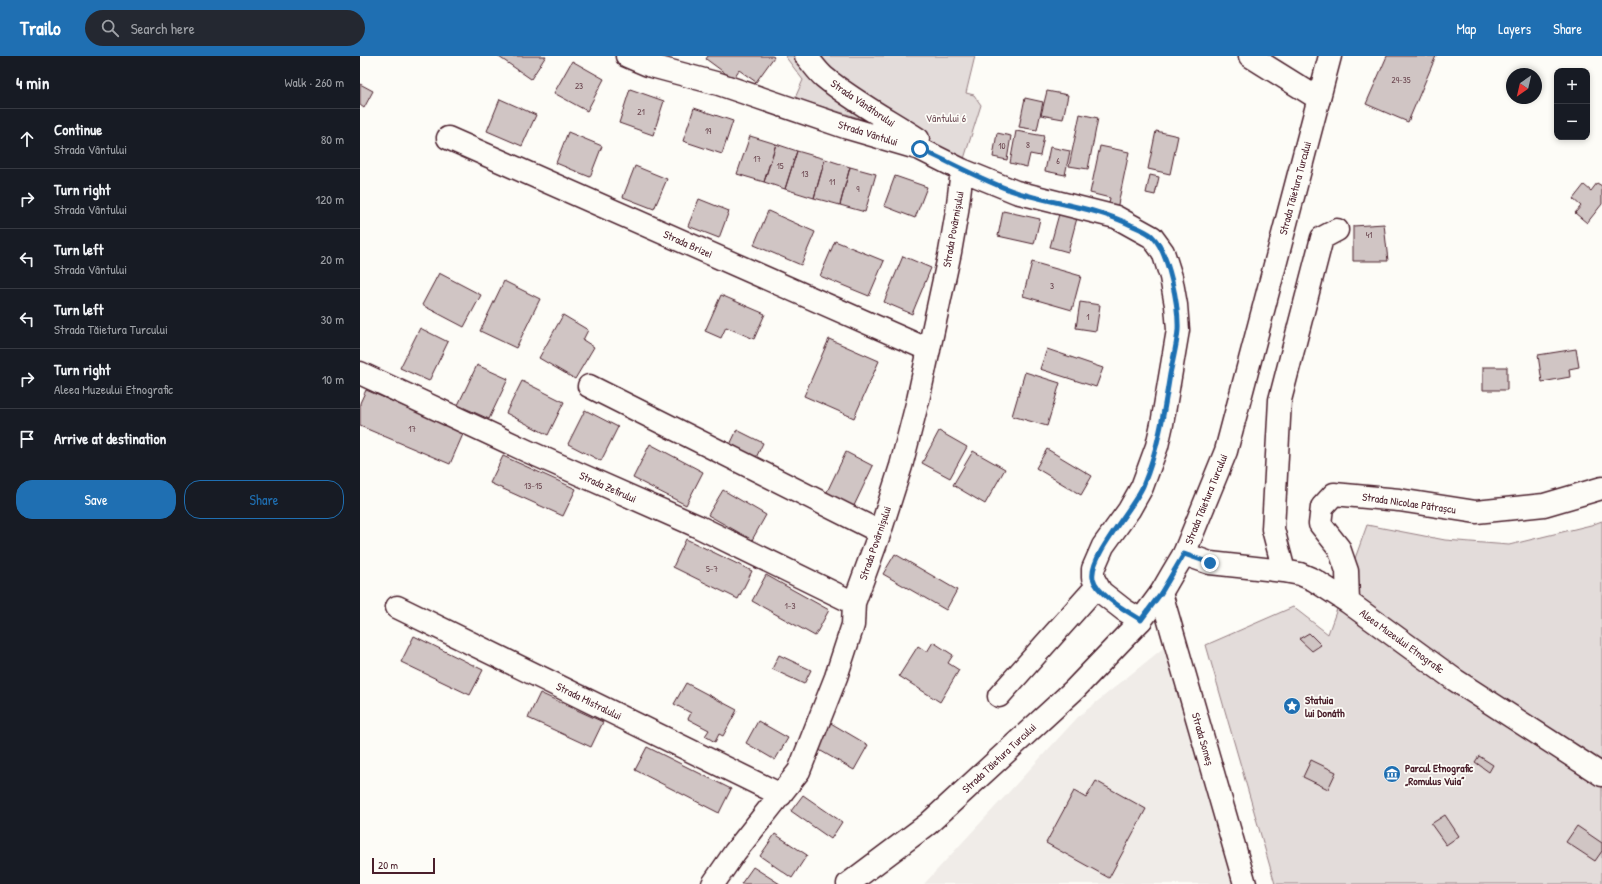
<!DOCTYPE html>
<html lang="en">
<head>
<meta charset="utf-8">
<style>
  :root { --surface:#171b24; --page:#242831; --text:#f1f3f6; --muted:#9ea1a6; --line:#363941; --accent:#1f6fb2 }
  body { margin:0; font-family:"Patrick Hand",sans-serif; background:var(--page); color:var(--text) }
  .controls { position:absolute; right:12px; top:12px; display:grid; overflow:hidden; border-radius:8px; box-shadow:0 2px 6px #0003 }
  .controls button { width:36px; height:36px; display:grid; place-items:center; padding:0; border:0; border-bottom:1px solid var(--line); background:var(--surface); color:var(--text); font:20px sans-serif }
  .compass { position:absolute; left:1146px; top:12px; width:36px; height:36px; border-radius:50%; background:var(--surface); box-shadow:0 2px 6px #0003; rotate:214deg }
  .scale { position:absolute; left:12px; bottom:10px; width:63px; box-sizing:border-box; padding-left:4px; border:2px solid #4a1f2b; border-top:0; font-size:11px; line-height:14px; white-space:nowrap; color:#4a1f2b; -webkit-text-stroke:3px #fdfcf7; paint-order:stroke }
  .stop { position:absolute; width:12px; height:12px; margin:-9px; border:3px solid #1f6fb2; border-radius:50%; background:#fff }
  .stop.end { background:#1f6fb2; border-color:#fff; box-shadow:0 1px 4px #0008 }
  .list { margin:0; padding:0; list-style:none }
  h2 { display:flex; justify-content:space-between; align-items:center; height:52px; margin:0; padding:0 16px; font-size:17px }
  h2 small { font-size:13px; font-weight:400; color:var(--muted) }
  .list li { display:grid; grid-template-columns:26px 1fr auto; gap:12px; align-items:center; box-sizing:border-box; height:60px; padding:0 16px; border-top:1px solid var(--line) }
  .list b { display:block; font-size:15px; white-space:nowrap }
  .list p { margin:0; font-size:13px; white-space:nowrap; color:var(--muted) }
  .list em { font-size:13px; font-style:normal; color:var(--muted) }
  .actions { display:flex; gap:8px; padding:12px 16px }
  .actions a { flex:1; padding:9px 0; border:1px solid var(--accent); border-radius:16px; text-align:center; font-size:14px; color:var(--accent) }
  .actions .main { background:var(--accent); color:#fff }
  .icon { flex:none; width:22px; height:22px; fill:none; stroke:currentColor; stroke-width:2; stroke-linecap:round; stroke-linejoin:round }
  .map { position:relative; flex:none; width:1242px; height:828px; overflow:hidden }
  header { display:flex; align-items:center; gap:24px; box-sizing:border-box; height:56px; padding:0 20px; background:var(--accent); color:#fff }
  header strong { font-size:19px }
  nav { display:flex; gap:22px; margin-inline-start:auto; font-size:14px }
  .search { width:280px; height:36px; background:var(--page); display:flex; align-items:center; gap:10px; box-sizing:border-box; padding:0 14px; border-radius:22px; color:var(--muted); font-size:15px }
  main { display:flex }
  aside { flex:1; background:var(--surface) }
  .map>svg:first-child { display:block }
  .built { fill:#f0ece8 }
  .green { fill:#e3dcda; stroke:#967e82 }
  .building { fill:#d0c5c4; stroke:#4a1f2b }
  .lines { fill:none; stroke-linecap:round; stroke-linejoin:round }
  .minor-casing { stroke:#4a1f2b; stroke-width:25 }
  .major-casing { stroke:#4a1f2b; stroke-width:25 }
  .minor { stroke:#fdfcf7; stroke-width:22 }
  .major { stroke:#fdfcf7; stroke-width:22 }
  .route { stroke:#1f6fb2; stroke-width:5 }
  .labels { text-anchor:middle; stroke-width:3.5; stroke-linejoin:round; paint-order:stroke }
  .number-label { font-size:9px; fill:#6c4851 }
  .street-label { font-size:11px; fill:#4a1f2b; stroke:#fdfcf7 }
  .park-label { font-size:11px; fill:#704e57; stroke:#fdfcf7 }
  .poi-label { font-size:11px; font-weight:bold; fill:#4a1f2b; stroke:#fdfcf7; text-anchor:start }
</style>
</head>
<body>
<header>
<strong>Trailo</strong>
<div class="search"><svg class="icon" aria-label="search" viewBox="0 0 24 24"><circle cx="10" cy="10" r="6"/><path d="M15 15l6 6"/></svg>Search here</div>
<nav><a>Map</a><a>Layers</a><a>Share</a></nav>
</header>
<main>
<aside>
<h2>4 min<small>Walk · 260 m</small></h2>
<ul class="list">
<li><svg class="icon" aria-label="ahead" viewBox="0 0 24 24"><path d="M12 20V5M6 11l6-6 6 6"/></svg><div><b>Continue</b><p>Strada Vântului</p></div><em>80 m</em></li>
<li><svg class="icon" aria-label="right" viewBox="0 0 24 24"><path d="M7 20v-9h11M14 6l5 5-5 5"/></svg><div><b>Turn right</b><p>Strada Vântului</p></div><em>120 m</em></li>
<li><svg class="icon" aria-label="left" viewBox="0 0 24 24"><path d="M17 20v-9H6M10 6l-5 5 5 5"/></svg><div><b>Turn left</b><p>Strada Vântului</p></div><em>20 m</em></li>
<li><svg class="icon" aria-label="left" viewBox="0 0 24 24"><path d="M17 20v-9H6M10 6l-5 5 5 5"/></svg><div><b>Turn left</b><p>Strada Tăietura Turcului</p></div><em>30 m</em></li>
<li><svg class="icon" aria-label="right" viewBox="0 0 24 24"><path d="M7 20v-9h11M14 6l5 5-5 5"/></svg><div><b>Turn right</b><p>Aleea Muzeului Etnografic</p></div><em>10 m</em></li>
<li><svg class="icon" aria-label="arrive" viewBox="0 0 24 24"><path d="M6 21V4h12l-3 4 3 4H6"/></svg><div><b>Arrive at destination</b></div></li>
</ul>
<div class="actions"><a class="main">Save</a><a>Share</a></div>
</aside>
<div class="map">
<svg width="1242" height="828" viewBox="0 0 1242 828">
  <rect width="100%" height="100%" fill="#fdfcf7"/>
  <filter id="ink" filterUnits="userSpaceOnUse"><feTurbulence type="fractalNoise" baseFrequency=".025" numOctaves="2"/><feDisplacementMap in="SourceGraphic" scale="8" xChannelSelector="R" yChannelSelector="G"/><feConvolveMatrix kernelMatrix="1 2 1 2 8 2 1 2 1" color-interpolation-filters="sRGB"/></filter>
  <g filter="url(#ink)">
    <path class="built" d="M807,589L885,828H564L718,661Z"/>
    <path class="green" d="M425,0H615L606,37L614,39L621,49L603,106L587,100L563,82L435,42L443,24Z
      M1242,465V828H915L846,589L933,551L968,578L1007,469L1085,484L1149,489L1231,469Z"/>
    <path class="building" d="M139,0H186L171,23L139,1Z
      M348,0H412L414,1L396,26L379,14L373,23L346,3Z
      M1027,0H1076L1048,66L1006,48Z
      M212,5L244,23L227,55L194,37Z
      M0,28L13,35L4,52L0,49Z
      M270,33L304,45L293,79L259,67Z
      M687,35L708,39L703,63L681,59Z
      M665,42L683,46L677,74L659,71Z
      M140,43L176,59L162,90L127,75Z
      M334,52L373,65L362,98L323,85Z
      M720,58L738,62L728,113L709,110Z
      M656,75L684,80L680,100L670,98L667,111L650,107Z
      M796,75L818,80L810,118L788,113Z
      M208,76L242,90L230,121L196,107Z
      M637,77L651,80L647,104L633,101Z
      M390,80L416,88L404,126L377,118Z
      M416,88L437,95L425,133L404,126Z
      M740,90L769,96L757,153L748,151L750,142L730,137Z
      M690,91L710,95L705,119L685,115Z
      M437,95L465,103L454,142L425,133Z
      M465,103L490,111L480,149L454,142Z
      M275,110L307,123L294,153L263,141Z
      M490,111L516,118L505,156L480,149Z
      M790,119L799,121L795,139L786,137Z
      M535,120L567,131L555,162L524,150Z
      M1237,127L1242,130V148L1227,167L1215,157L1221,150L1213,143L1224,129L1231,135Z
      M339,143L369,155L359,182L328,170Z
      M408,155L455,176L441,209L394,189Z
      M643,155L680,163L674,188L638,180Z
      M699,158L717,162L708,196L690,191Z
      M1024,168L1028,205H993V170Z
      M475,185L524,205L509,240L460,220Z
      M543,200L571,212L552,258L524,246Z
      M672,206L721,220L712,254L663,240Z
      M79,217L121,239L104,271L62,249Z
      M144,225L180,243L156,292L120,275Z
      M361,239L405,258L394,283L366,271L361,282L345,275Z
      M720,246L740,249L736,275L716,272Z
      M203,259L228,274L223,284L234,291L215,323L179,302Z
      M60,272L88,286L69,325L40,312Z
      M469,283L519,305L494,362L444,340Z
      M687,293L743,312L736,331L680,313Z
      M1216,293L1219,311L1209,313L1210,321L1182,326L1178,299Z
      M117,309L148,323L129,363L98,349Z
      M1123,311H1147V334H1123Z
      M665,316L700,327L687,370L652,360Z
      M162,325L204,346L188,379L146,357Z
      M6,334L104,376L90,408L0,370V347Z
      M225,354L258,371L241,405L208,388Z
      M377,374L403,387L394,406L368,393Z
      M579,375L607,391L590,422L562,407Z
      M290,388L343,416L326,449L273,422Z
      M687,393L732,420L721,439L676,412Z
      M613,395L645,413L625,448L593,429Z
      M486,396L513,410L492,454L465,440Z
      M143,400L216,433L203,460L130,427Z
      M363,434L406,459L392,484L348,459Z
      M326,483L392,515L378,543L313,511Z
      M535,498L597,534L586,554L523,518Z
      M406,519L469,554L455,580L392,545Z
      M949,577L961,589L952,595L939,583Z
      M54,580L123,614L110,639L41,606Z
      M573,586L593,599L588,607L599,614L580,646L539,620L558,590L567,596Z
      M419,599L451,614L444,628L412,613Z
      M326,627L377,654L363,680L359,678L355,686L345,680L349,674L328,663L331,657L314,648Z
      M180,637L243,666L231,691L168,662Z
      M398,665L428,682L415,704L386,687Z
      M469,666L508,689L494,714L454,691Z
      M287,691L371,733L359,757L275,714Z
      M1119,700L1133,709L1129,716L1115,706Z
      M951,704L976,716L968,733L943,721Z
      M736,725L786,753L749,822L686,787L714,735L726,742Z
      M443,739L482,766L471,783L431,755Z
      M1085,759L1099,780L1086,789L1071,768Z
      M1217,770L1242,787V795L1235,805L1206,786Z
      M415,778L447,799L432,822L400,800Z
      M393,811L420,828H381Z"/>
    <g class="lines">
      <g class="minor-casing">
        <path id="minor" d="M267,0L288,9L359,28L488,72L560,93L602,114L656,136L756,161L792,181L803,196L811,221L816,249L818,274L802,368L797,390L782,431L769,454L743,490L733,513V522L741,536L764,554L781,564
          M446,0C452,7 457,15 464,21C493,45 527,63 558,83
          M890,0L959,43
          M88,82L569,294
          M0,317L167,395L337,470L494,547
          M229,330L520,476
          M824,498L850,507L924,515L940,518L954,524L988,546L1095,624L1242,719
          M924,515L913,473L920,344L962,182L977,174
          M801,537L885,828
          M988,546L987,515L979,492L960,468L962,451L974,438L1039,444L1116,456L1184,449L1242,432
          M37,551L421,739
          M639,640L737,530
          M353,828L375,796L439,715L476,621L493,569L494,547L520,476L541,410L558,344L590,196L597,156L602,114"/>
      </g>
      <g class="major-casing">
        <path id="major" d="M488,828L568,768L715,633L781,564L801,537L812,518L824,498L866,395L970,0"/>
      </g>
      <use href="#minor" class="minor"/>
      <use href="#major" class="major"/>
    </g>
  </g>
  <g class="lines" filter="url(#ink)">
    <path class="route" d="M560,93C592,107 623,125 656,136C694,148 735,151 771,169C778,172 786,175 792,180C809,196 819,251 818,274C817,288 813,303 810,318C804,356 798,394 783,430C773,453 729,500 733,522C737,539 767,555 781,564L801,537L824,498L850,507"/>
  </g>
  <defs>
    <g id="sight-disc" transform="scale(0.9)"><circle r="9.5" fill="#1f6fb2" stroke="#fdfcf7"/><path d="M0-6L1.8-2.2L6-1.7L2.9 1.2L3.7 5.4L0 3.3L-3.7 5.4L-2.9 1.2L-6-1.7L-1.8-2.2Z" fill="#fff"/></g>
    <g id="museum-disc" transform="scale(0.9)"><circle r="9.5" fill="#1f6fb2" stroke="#fdfcf7"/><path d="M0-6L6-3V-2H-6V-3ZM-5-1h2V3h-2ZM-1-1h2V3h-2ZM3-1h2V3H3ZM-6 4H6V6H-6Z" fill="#fff"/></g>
  </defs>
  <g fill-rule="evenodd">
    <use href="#sight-disc" x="932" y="650"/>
    <use href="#museum-disc" x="1032" y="718"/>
  </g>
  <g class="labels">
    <g class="number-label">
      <text x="1041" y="27">29-35</text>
      <text x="219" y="33">23</text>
      <text x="281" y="59">21</text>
      <text x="348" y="78">19</text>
      <text x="668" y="92">8</text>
      <text x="642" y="93">10</text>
      <text x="397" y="106">17</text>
      <text x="698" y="108">6</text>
      <text x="420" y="113">15</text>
      <text x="445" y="121">13</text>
      <text x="472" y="129">11</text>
      <text x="498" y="136">9</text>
      <text x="1009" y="182">41</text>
      <text x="692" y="233">3</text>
      <text x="728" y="264">1</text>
      <text x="52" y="376">17</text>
      <text x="173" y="433">13-15</text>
      <text x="352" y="516">5-7</text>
      <text x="430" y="553">1-3</text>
    </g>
    <g class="street-label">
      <text transform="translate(503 47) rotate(34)" y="4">Strada Vânătorului</text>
      <text transform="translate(508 77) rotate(17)" y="4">Strada Vântului</text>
      <text transform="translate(935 132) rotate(-75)" y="4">Strada Tăietura Turcului</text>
      <text transform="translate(593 173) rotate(-80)" y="4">Strada Povârnișului</text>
      <text transform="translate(328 188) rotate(24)" y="4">Strada Brizei</text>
      <text transform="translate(248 431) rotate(24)" y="4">Strada Zefirului</text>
      <text transform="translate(846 443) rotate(-68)" y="4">Strada Tăietura Turcului</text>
      <text transform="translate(1049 447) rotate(8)" y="4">Strada Nicolae Pătrașcu</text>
      <text transform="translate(515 487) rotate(-71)" y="4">Strada Povârnișului</text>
      <text transform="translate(1042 585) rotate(36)" y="4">Aleea Muzeului Etnografic</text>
      <text transform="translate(229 645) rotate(26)" y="4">Strada Mistralului</text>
      <text transform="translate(843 683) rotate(74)" y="4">Strada Someș</text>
      <text transform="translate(639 702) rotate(-43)" y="4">Strada Tăietura Turcului</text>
    </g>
    <g class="park-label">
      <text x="586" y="66">Vântului 6</text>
    </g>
    <g class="poi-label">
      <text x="945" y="648">Statuia<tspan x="945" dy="13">lui Donáth</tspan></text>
      <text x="1045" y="716">Parcul Etnografic<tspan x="1045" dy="13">„Romulus Vuia”</tspan></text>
    </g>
  </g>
</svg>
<div class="controls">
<button>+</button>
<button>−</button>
</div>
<svg class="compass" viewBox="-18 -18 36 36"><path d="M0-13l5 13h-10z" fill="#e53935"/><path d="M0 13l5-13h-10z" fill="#9ea1a6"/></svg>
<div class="scale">20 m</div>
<div class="stop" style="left:560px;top:93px"></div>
<div class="stop end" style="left:850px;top:507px"></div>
</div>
</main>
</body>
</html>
